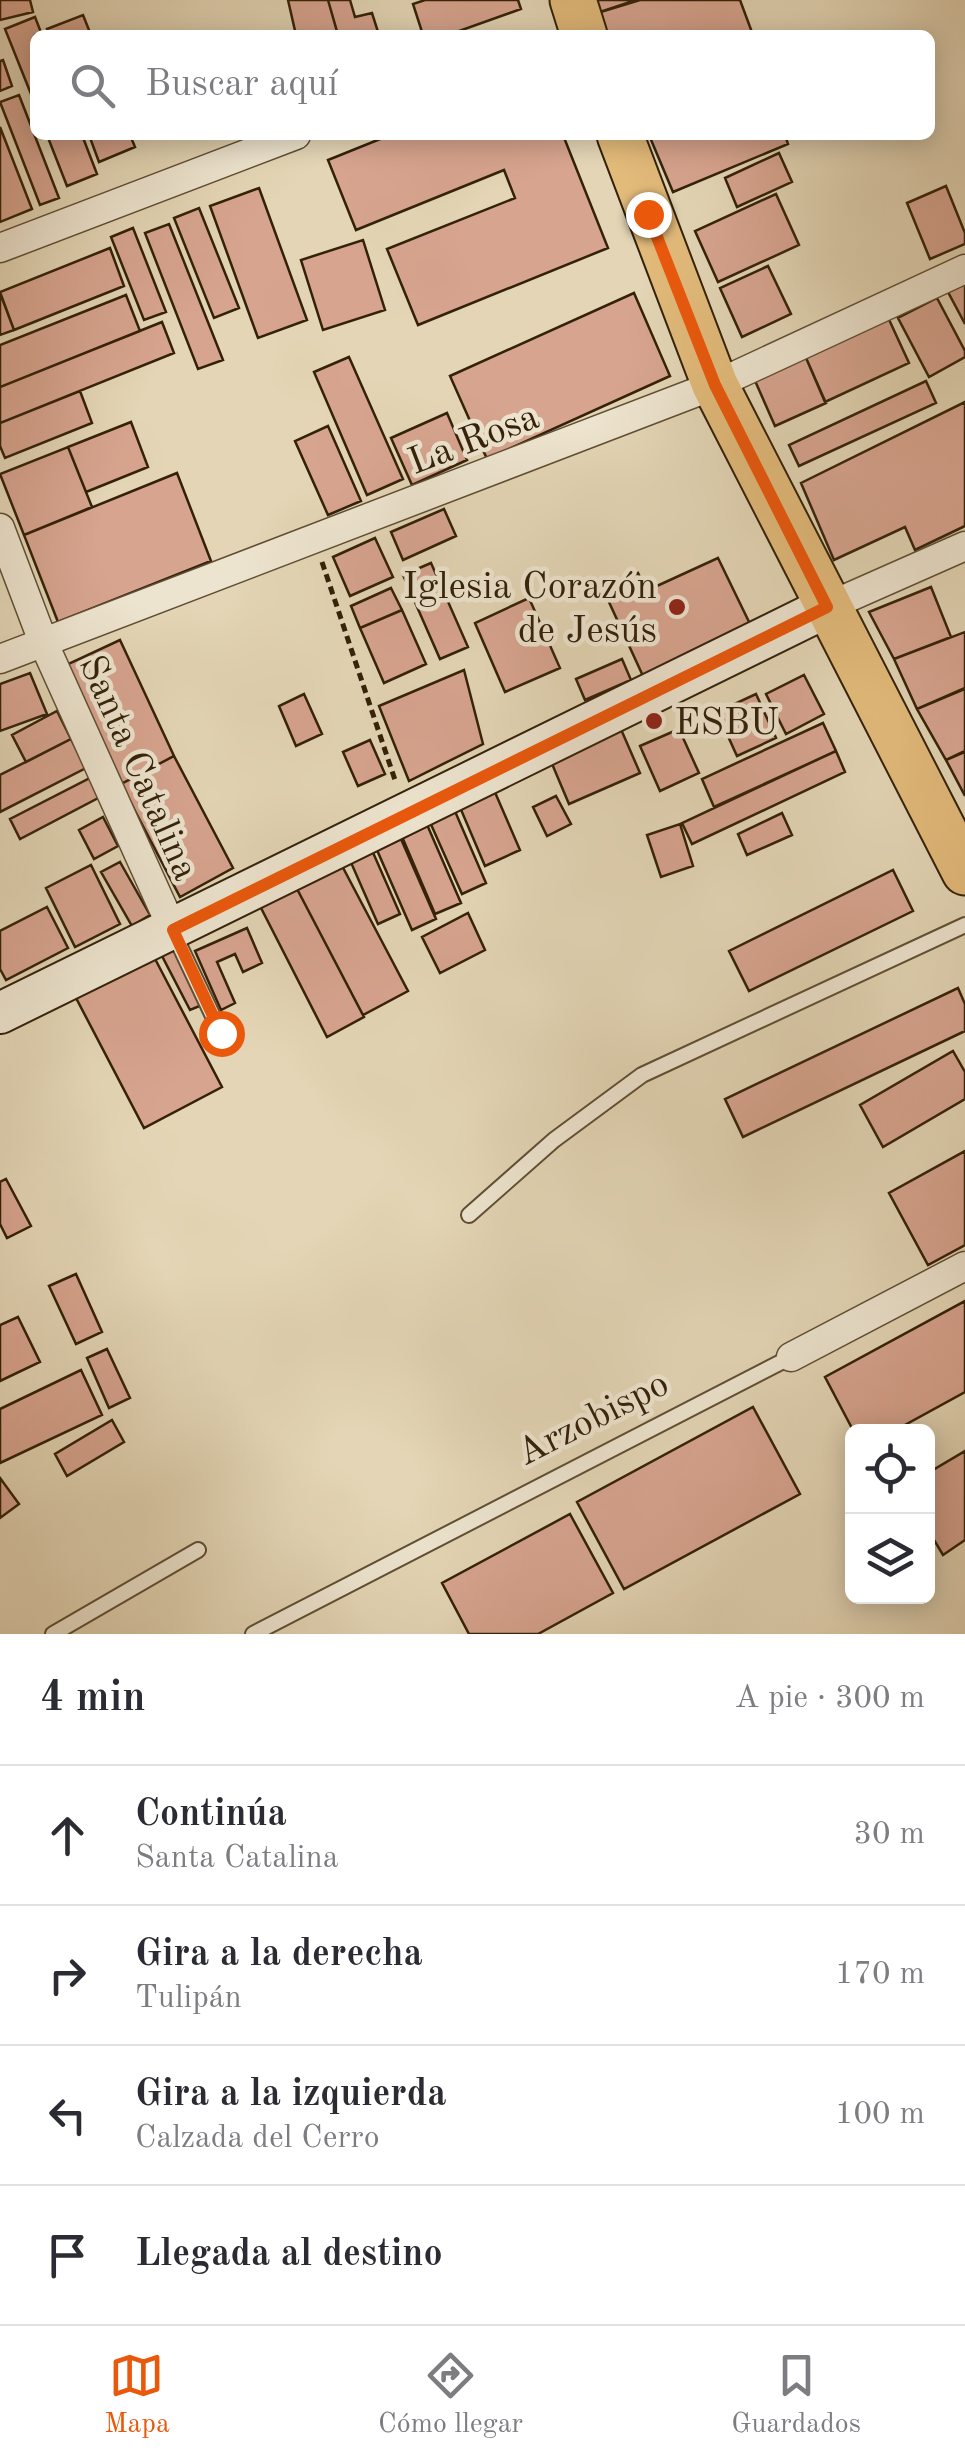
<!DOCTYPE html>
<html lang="es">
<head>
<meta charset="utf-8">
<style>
  :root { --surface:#fff; --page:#f7f7f7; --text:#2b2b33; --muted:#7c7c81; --line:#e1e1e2; --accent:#ea580c }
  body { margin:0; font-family:"Old Standard TT",serif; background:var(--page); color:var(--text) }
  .controls { position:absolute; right:30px; bottom:30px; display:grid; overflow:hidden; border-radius:15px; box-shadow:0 5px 25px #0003 }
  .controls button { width:90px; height:90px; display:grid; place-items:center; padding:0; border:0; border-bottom:2px solid var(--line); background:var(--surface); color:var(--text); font:50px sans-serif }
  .stop { position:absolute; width:30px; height:30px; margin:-22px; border:8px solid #ea580c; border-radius:50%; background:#fff }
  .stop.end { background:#ea580c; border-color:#fff; box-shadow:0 2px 10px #0008 }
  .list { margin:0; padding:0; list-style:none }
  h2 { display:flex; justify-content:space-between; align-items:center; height:130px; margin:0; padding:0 40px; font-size:42px }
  h2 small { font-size:32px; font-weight:400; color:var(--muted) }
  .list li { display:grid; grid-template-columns:65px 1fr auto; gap:30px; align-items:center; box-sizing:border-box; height:140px; padding:0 40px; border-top:2px solid var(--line) }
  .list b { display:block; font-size:38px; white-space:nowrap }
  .list p { margin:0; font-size:32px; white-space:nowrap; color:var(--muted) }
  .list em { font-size:32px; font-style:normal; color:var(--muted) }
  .icon { flex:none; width:55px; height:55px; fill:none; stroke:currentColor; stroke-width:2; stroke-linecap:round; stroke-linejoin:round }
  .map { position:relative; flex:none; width:965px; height:1634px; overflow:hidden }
  .search { position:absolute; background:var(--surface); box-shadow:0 5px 25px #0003; left:30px; right:30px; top:30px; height:110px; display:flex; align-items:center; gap:25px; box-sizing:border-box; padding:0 35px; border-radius:15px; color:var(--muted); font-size:38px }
  .sheet { height:690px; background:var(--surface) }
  nav { display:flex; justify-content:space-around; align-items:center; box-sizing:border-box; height:140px; border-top:2px solid var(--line); background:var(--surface); font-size:28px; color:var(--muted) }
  nav a { display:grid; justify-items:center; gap:5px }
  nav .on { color:var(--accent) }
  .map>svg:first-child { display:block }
  .building { fill:#d7a48f; stroke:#332109; stroke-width:2.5 }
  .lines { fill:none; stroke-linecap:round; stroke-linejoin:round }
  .lane-casing { stroke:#5f4e34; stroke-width:18 }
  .street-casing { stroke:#5f4e34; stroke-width:31 }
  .secondary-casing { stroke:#332109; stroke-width:44 }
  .primary-casing { stroke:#332109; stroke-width:49 }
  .path { stroke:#332109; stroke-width:5; stroke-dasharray:8 5; stroke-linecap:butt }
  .lane { stroke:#ede4cf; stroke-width:14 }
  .street { stroke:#ede4cf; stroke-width:28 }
  .secondary { stroke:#ede4cf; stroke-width:40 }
  .primary { stroke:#e2ba7a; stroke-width:45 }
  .route { stroke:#ea580c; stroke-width:12 }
  .poi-dot { fill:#8f2418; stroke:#ede4cf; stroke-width:4 }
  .labels { text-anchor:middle; stroke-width:9; stroke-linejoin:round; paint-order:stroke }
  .street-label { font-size:38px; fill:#332109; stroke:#ede4cf }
  .poi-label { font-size:38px; fill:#332109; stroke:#ede4cf; text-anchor:end }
</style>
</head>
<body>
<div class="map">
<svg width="965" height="1634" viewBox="0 0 965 1634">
  <rect width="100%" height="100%" fill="#e3d5b5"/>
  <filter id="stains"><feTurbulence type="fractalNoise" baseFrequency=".002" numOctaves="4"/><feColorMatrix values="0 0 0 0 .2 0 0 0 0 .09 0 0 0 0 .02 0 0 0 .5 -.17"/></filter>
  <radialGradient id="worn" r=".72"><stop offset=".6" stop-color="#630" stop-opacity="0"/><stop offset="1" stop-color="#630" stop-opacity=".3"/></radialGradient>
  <path class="building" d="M0,0H30L33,12L0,20Z
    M288,0H328L338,35H296Z
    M328,0H350L355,17L372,13L379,35H338Z
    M425,0H518L521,9L448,35H423L413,4Z
    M590,0H636L594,14Z
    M640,0H740L753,35H604L594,14Z
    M83,15L91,35H50L47,29Z
    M35,17L42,35H35V104L5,29Z
    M3,60L12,86L0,91V61Z
    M19,95L59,198L40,205L0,102Z
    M0,127L32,209L0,222Z
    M47,135H82L97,174L67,186Z
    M89,135H130L135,147L99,162Z
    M390,135H563L608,248L418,325L387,249L515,198L504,170L356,230L328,160Z
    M649,135H785L788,144L673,192Z
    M779,153L792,182L737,207L725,178Z
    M946,186L965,233V244L930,259L907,203Z
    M259,188L307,320L258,338L210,206Z
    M776,194L799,245L718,282L695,231Z
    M199,208L239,308L214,318L174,218Z
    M169,224L223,360L198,369L145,233Z
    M133,228L166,312L144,320L111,237Z
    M363,240L385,310L323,330L301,260Z
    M110,248L124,286L14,330L0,292Z
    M768,266L791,314L742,337L720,288Z
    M965,283V324L948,292Z
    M0,293L14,330L0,335Z
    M634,293L670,376L487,459L450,376Z
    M126,295L140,331L0,387V345Z
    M937,298L965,351V357L929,377L898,318Z
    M886,313L909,363L825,402L803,351Z
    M162,322L174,353L0,423V387Z
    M803,351L826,403L775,426L752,374Z
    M349,357L403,479L367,495L314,372Z
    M926,381L936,403L799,466L789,445Z
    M80,391L92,423L5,458L0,446V423Z
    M965,402V526L915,550L905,527L834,560L801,483Z
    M447,413L467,460L412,485L391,438Z
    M131,422L148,467L86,492L68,447Z
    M328,426L361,501L328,515L295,441Z
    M68,447L92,507L24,535L0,474Z
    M177,473L211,561L58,622L24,535Z
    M444,509L456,536L403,560L391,532Z
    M375,538L393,577L350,596L333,557Z
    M718,558L750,624L643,676L603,589L638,573L646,591Z
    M431,563L468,647L440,659L403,575Z
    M931,587L951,637L894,659L869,612Z
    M391,588L402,610L360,628L351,606Z
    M529,598L560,668L505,692L475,623Z
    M402,610L426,664L384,683L360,628Z
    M965,632V688L917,709L894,659Z
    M120,640L174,756L121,784L66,665Z
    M622,659L631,680L585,700L576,679Z
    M464,670L483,744L409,781L379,706Z
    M30,673L47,714L0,731V684Z
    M804,675L824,714L786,734L766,694Z
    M965,689V751L946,760L917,709Z
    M304,694L322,734L296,746L279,706Z
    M756,694L776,738L737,756L717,712Z
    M57,711L71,739L26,762L12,735Z
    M823,723L836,751L714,807L702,779Z
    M620,727L640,773L569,804L550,759Z
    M679,729L699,773L660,791L640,746Z
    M71,739L86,768L0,812V775Z
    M370,740L385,774L358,786L343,752Z
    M836,751L845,772L692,844L682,823Z
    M965,752V796L946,760Z
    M174,756L233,868L180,897L121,784Z
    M92,777L102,796L20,839L10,819Z
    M494,790L520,850L485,866L459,805Z
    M556,796L571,824L547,836L533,807Z
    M454,809L486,883L462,894L429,820Z
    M782,813L792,835L747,855L738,834Z
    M103,817L118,846L94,859L79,830Z
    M425,820L461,903L435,914L400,832Z
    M680,824L693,866L661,877L647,835Z
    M401,839L436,919L412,930L377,850Z
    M371,848L400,914L378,924L349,858Z
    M120,862L150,915L132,926L101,872Z
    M340,862L408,991L363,1015L295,885Z
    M91,865L120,924L75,947L46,888Z
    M893,870L913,911L749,991L729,951Z
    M295,885L364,1017L327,1037L259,904Z
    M47,907L68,948L6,980L0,969V931Z
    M468,913L485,950L440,973L422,937Z
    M247,928L262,963L243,972L235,954L217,962L235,1003L221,1010L195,951Z
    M177,947L202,1005L190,1010L161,954Z
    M153,955L222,1087L144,1128L75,996Z
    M958,988L965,1004V1031L743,1137L725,1099Z
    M953,1051L965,1072V1099L883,1147L860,1105Z
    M965,1151V1245L928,1265L889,1193Z
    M6,1179L31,1226L7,1238L0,1224V1182Z
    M76,1274L102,1332L76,1344L49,1286Z
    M965,1301V1392L892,1432H854L825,1377Z
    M18,1317L40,1362L0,1381V1325Z
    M107,1349L130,1398L109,1408L87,1358Z
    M81,1370L102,1415L0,1463V1409Z
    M753,1407L800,1494L624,1589L577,1502Z
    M112,1420L124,1442L67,1476L55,1454Z
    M965,1451V1540L943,1555L928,1530V1473Z
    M0,1478L19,1504L0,1518Z
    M570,1514L613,1593L538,1634H469L442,1583Z"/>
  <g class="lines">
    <g class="lane-casing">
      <path id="lane" d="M174,934L221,1033
        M469,1215L554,1140L642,1075L965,925
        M53,1634L198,1550
        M253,1634L791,1357"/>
    </g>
    <g class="street-casing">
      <path id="street" d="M0,248L296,135
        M0,528L44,644L173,930
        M827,607L965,546
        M0,659L715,385L965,269
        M791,1357L965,1266"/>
    </g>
    <g class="secondary-casing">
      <path id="secondary" d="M0,1013L827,607"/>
    </g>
    <g class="primary-casing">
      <path id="primary" d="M573,0L584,35
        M620,135L715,385L965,872"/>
    </g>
    <path class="path" d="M322,562L396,783"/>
    <use href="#lane" class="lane"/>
    <use href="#street" class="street"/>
    <use href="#secondary" class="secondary"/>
    <use href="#primary" class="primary"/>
  </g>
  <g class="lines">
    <path class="route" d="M221,1033L173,930L827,607L715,385L648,214"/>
  </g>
  <g class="poi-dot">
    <circle cx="677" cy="607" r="10"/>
    <circle cx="654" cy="721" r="10"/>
  </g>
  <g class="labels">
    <g class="street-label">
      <text transform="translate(473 438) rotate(-21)" y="13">La Rosa</text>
      <text transform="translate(140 767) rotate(66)" y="13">Santa Catalina</text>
      <text transform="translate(592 1417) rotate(-27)" y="13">Arzobispo</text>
    </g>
    <g class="poi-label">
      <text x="657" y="598">Iglesia Corazón<tspan x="657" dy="44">de Jesús</tspan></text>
      <text x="674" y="734" text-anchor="start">ESBU</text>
    </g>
  </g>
  <rect width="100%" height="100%" filter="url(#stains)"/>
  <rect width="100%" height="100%" fill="url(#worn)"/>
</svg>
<div class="controls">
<button><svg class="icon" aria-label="locate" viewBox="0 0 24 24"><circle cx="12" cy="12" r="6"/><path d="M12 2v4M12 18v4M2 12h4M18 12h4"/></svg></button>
<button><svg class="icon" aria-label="layers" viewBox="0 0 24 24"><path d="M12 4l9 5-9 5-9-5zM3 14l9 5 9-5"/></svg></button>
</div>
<div class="stop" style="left:221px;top:1033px"></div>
<div class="stop end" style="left:648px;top:214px"></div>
<div class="search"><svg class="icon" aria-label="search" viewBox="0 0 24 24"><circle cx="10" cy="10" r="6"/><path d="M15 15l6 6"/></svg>Buscar aquí</div>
</div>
<section class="sheet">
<h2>4 min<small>A pie · 300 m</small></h2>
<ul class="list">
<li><svg class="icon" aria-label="ahead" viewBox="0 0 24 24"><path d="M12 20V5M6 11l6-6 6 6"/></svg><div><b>Continúa</b><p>Santa Catalina</p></div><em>30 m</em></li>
<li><svg class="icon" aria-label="right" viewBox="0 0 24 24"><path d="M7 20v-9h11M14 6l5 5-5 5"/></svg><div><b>Gira a la derecha</b><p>Tulipán</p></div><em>170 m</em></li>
<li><svg class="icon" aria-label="left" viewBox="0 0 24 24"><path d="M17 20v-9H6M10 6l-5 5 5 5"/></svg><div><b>Gira a la izquierda</b><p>Calzada del Cerro</p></div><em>100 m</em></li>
<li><svg class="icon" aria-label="arrive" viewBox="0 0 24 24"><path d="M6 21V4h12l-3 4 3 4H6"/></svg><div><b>Llegada al destino</b></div></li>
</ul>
</section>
<nav>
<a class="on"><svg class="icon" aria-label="map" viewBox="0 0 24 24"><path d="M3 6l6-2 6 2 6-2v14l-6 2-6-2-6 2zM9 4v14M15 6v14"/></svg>Mapa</a>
<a><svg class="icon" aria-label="directions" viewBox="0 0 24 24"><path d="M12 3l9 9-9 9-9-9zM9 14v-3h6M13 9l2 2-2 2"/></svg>Cómo llegar</a>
<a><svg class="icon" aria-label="saved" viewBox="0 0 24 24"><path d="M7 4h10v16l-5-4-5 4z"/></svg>Guardados</a>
</nav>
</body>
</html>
